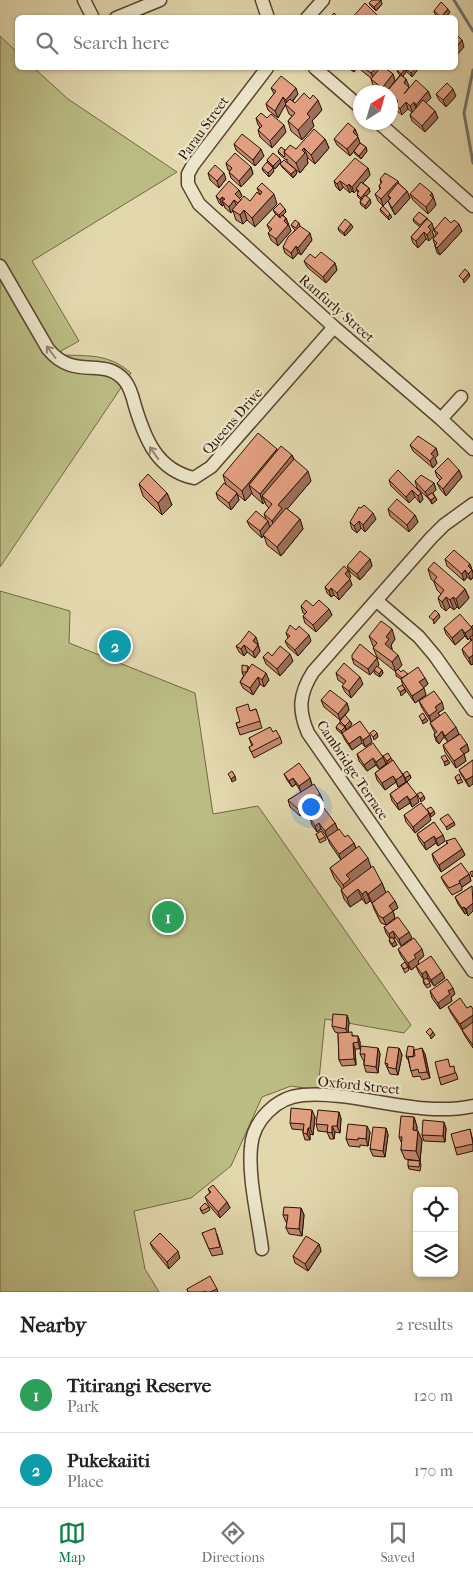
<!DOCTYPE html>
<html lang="en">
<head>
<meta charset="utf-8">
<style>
  :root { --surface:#fff; --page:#f6f6f6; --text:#222; --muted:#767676; --line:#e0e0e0; --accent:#0b8043 }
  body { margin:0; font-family:"IM FELL French Canon",serif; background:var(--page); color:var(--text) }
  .controls { position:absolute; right:15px; bottom:15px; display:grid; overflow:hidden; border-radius:8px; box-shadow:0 1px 4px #0004 }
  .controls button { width:45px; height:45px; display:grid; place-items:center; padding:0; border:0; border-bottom:1px solid var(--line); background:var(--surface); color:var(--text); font:25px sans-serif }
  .compass { position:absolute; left:353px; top:85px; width:45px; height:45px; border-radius:50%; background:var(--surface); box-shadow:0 1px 4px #0004; rotate:37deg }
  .you { position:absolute; left:310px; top:806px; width:18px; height:18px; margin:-12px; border:4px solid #fff; border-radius:50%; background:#1a73e8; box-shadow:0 0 0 8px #1a73e833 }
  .badge { display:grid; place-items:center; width:32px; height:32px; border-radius:50%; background:var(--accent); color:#fff; font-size:16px; font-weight:700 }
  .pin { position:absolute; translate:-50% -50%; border:2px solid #fff; box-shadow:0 1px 5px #0006 }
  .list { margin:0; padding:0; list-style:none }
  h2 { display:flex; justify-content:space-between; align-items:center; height:65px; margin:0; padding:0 20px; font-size:21px }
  h2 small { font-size:16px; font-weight:400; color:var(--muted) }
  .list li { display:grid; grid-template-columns:32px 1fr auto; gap:15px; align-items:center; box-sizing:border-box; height:75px; padding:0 20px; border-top:1px solid var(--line) }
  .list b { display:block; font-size:19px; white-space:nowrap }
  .list p { margin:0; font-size:16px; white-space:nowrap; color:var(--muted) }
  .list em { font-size:16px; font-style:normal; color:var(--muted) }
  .icon { flex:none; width:28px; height:28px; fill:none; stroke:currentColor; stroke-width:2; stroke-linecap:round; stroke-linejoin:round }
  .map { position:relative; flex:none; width:473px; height:1292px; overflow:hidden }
  .search { position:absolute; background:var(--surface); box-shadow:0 1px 4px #0004; left:15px; right:15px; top:15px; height:55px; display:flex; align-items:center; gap:12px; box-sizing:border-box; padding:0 18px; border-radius:8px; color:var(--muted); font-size:19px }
  .sheet { height:215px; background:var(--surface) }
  nav { display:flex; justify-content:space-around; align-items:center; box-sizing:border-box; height:70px; border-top:1px solid var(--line); background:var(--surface); font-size:14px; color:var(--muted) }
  nav a { display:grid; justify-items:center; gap:2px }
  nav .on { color:var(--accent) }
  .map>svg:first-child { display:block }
  .green { fill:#bbbc84; stroke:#746744 }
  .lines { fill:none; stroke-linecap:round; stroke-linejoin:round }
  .stream { stroke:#6e756f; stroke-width:3 }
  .minor-casing { stroke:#5a432f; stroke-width:15 }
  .minor { stroke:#ece5ca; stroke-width:12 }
  .wall { fill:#c2896f; stroke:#2d1205 }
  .shaded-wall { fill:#9e6f5a; stroke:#2d1205 }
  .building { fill:#e19f81; stroke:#2d1205 }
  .oneway { stroke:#968671 }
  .labels { text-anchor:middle; stroke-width:4.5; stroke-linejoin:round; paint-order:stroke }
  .street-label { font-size:14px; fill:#2d1205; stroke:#ece5ca }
</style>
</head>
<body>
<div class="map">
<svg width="473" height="1292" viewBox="0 0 473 1292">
  <rect width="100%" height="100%" fill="#e2d7ad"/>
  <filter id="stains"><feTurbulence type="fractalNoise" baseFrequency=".004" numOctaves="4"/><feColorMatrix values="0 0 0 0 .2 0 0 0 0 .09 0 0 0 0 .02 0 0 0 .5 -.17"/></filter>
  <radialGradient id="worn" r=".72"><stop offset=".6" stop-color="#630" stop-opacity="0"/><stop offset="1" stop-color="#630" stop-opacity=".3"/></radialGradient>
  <path class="green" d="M0,36L17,52L18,68H34L68,99L177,172L32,261L79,341L61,351L63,355C91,356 109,354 131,373L0,567Z
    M0,591L70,611L69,643L195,693L213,814L258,806L411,1025L404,1033L325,1019L318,1090L291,1086L262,1097L231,1166L191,1198L134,1211L145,1269L159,1292H0Z"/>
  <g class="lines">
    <path class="stream" d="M454,0L473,31
      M473,70L464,113L473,163"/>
    <g class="minor-casing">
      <path id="minor" d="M84,0L93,18
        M262,0L268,18
        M116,18L160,0
        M307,18L323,0
        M267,68L193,165L188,174V184L199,204L334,327L441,419L473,449
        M315,68L360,107
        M378,122L473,206
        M0,266L48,349C75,382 104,355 125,381C130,387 133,398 135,406C145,439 157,470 194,478L211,467L334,327
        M441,419L461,397
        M473,504L444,525L431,538L313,672C299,694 298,710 308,733L473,971
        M377,601L419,637L435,656L473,710
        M262,1249C258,1217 248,1178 251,1147C253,1120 277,1097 303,1095C359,1091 417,1118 473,1106"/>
    </g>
    <use href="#minor" class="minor"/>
  </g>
  <path class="wall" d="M369,3L382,4L376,11L371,6Z
    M434,11L450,12L445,18H439L435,14Z
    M348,68H358L354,72Z
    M360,68H385L393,74L395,81L386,92H382L373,85L371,79V78L362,71Z
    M407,68H418V69L412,77L407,72L406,69Z
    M397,70L406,72L403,76L406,79L409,88L428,91L431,98L426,103L435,111L438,118L425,132L412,121L410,115L412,112L408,109L402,115L397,111L395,104L396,103L390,99V92H387V91L400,75L398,73Z
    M271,88L298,94L293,101L295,103L322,110L312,121L314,126L302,140L291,131L288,121L292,116L289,114L285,104L278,118L268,110L266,104L274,94Z
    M436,94L456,96L446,107L439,100Z
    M256,118H267L286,132L272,148L260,137L258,130L260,127L258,125Z
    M355,129L360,143L366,147L367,151L361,159L355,154L354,151L350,156L337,145L334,139Z
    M325,139L329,148L315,164L308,158L307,159L308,163L300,173L287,162V159L286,160L279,154L278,151L296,149Z
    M234,144L264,156L255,166L236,150Z
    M267,160L281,162L275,169L268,163Z
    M226,163L251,167L253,174L241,187L231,178L229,172L230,171L228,170Z
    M280,164L297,173L293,178L282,167Z
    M262,168L274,171L269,177L263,171Z
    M368,168L370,175L363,183L369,188L370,192L366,196L371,203L366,209L361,205L360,202L361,200L358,197L357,194L358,193L357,190L354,193L352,191L350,193L343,187L340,191L336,187L334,181Z
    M208,173L226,179L219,188L210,180Z
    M380,179L398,183L407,191L410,198L395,215L391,208L388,201L390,199L383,206L378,201L375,194L380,189L379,186L381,183Z
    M257,188L277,204L255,227L247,220L243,224L236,220L233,211L231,213L225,208L224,205L222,206L219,203L216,196L239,190L242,196L239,198L241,200L250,201L260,195Z
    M432,193L436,205L428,214L413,200L410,194Z
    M380,209L392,217L389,220L381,212Z
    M273,210L286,212L283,215L286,218L291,231L278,246L271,240L268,233L270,231L267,225L276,215Z
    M427,218L434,229L451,223L462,231L440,255L437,253L433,239L436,235L434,230L432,232L434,236L429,241L426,239L418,248L413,243L411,237L420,227L414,222L413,219Z
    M299,223L300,226L312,240L301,255L298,253L293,259L285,253L283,247L295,230L293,228L291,225Z
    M353,227L345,236L339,231L338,228Z
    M315,258L335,263L337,270L326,283L307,267L304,261Z
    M410,445L436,448L438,455L435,458L437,463L433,468L413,451Z
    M277,450L292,455L294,459L311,481L287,509L300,519L303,529L281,556L267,545L264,536L262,538L250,527L247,521L266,519L264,514L269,508L266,505L265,502L263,504L252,494V493L245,501L237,494L239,500L231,510L218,499L216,493L226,485L223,475Z
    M459,470L462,477L446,496L440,489L437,483L440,480L437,477L435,471Z
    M389,480L421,493L423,499L420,503L415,497L409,503L391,486Z
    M415,481L434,483L436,490L433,493L437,500L432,504L428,498L417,488Z
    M139,484L167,493L172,505L162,515L143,496Z
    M388,509L415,515L418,522L409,532L390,516Z
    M376,519L365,532L361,528L357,533L352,529L350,522Z
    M370,559L372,566L360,580L350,572L347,566Z
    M445,559L470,564L473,573V577L471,580L467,577L464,581L447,566Z
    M428,569L465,589L469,598L459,609L457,607L454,610L450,607L446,611L441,607L438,598L441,594L437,590L434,582L431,579Z
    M351,577L349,578L352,585L339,600L334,595L331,597L327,593L325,587Z
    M301,606L329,609L332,615L316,632L305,623L303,616L305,614L303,613Z
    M473,625V664L471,665L464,655L462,649L471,641L470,638L468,640L465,636L455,645L446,634L444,628L471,627Z
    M296,630L311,641L298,656L288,647L285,641L288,638L286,633Z
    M369,636L395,639L391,645L392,649V650L402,665L398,669L401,672L408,675L425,678L428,684L423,688L426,695L415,703L403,686L401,679L396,676V672L377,657L373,648L374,647L373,646Z
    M258,643V644L260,651L255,658L247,652L244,656L239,652L236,646Z
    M272,656L293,661L280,676L266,664L263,657Z
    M352,658L379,665L377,666L382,670L383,673L380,677L375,674L374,671L370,675L354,664Z
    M248,666L249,668L269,680L264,687L260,684L253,695L243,688L240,682L244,675H243L242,672Z
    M336,673L363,684L351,698L345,692L342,686L344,684L338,680Z
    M321,700L347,703L349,710L343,718L350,721L352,724L347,730L345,728L346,730L372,742L365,747L362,743L352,750L345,740L342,734L337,730L336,727L340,724V720L324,707Z
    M419,701L444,709L438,713L440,716L459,734L450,741L467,744L469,751L464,754L466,761L456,768L445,752L443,745L448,742L444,737L439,744L436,741L434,734L435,733L430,723L431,722L422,708Z
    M256,709L262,728L240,735L236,723L240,722L250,711Z
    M273,732L280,737L282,743L254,758L249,747L252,746L249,738Z
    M357,754L383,756L392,761L403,774L410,775L411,778L407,782L405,779L406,782L398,787L396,782L385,790L377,780L375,773L387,764L384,760L386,764L379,769L376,765L367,771L359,761Z
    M473,760L469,787L462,776L459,770Z
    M284,774L310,778L312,785L320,794L323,801L318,804L320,811L335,823L338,830L345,837L354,843L356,848L371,867L382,883L386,893L395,901L398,908L393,911L395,918L386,925L381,923L374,909L372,903L370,901L366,904L362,899L350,907L344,899L341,890L342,889L334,878L330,868L341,860L330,844L327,837L321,829L317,832L312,825L310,818L304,813L300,816L290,807L288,800L301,792L296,784L292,787L287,780Z
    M455,777L461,779L463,782L458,784Z
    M407,782L419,802L412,807L410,803L399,810L392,801L390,794Z
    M404,815L431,820L415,833L406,822Z
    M434,822L445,841L438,846L436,843L426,850L419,840L417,834Z
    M316,834L325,837L326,840L320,843Z
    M446,841L462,849L465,855L441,872L434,861L432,854L447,844Z
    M469,874L471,881L462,887V890L452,895L444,883L441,877Z
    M472,886L468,916L467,913L465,914L458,904L455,897Z
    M384,927L412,938L401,946L395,937L394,939L397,945L393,947L390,943L389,940L390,939L386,933Z
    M398,949L424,956L418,961L419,964L411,970L401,956Z
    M401,965L408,967L409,970L405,973Z
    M416,966L445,978L434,986L428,978H427L431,986L427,988L424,984L423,980H424L419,973Z
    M430,991L455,994L451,997L452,1001L440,1009L432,998Z
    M448,1007L473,1009V1048L465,1036L462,1030L451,1013Z
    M347,1015L349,1022L348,1032L354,1036H358L360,1042V1049H355L356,1065L342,1066L339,1060L338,1033L335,1032L332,1026Z
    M378,1048L380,1054L378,1073L366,1072L364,1065V1061L363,1060L360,1054Z
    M399,1048L402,1055L398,1075L390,1074L385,1063Z
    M415,1050L425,1054L430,1078L422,1080L420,1076L413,1077L411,1071L408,1059H407L406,1056Z
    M451,1067L456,1073L458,1079L441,1085L439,1078Z
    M339,1112L341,1119L340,1133L335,1132L334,1139H330L327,1132L318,1131L316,1124Z
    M315,1117L313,1135L310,1134V1140H305L303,1133V1130L292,1129L290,1123Z
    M414,1117L417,1127V1130L422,1140L420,1161L405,1159L401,1150L402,1144L399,1137Z
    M386,1128L388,1135L385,1157L373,1156L370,1149Z
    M446,1128L445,1142L424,1141L422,1135Z
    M470,1129L473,1141V1151L457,1155L455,1148Z
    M370,1132L368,1146L360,1145V1147L349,1146L346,1139Z
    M420,1161L421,1165L420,1171L409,1169L408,1166Z
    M208,1189L227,1202L230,1208L220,1218L208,1204L205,1197L210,1193Z
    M209,1207L210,1210L203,1214L201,1211L200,1208Z
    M301,1208L304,1215L302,1236L289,1234L286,1228L287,1222H286L283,1215Z
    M202,1233L217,1234L223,1254L212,1256Z
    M150,1243L180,1258L169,1269L153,1249Z
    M319,1244L321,1251L308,1271L295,1263L293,1256Z
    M187,1289H217L218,1292H188Z"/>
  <path class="shaded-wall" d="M381,0L382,4L376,11L374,7Z
    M448,9L450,12L445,18H441Z
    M462,40L464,47L456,56V47Z
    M352,68H358L354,72Z
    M376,68H383L374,79L371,73Z
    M416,68H418V69L412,77L411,73Z
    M405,69L406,72L402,77L401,74Z
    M393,74L395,81L386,92H383L382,88Z
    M406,79L409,86L406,89L404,83Z
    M296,88L298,94L288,106L286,100Z
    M453,89L456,96L446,107L443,100Z
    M428,91L431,98L418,111L416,105Z
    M283,97L286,104L278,118L275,111Z
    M318,100L322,110L312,121L314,126L302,140L298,130L307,114Z
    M406,102L408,109L402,115L400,109Z
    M414,102L416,109L413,113L410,106Z
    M435,111L438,118L425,132L422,126Z
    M284,125L286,132L272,148L270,141Z
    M355,129L358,136L355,139L353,132Z
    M358,137L360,143L350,156L347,149Z
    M325,139L329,148L315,164L311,155Z
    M366,147L367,151L361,159L359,156Z
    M304,148L308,158L307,159L308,163L300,173L296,163L302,150Z
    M261,149L264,156L255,166L253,160Z
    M280,159L281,162L275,169L273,166Z
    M251,167L253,174L241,187L239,181Z
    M273,168L274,171L269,177L268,173Z
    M368,168L370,175L357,190L356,189L357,190L354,193L352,187Z
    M296,170L297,173L293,178L291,174Z
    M224,173L226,179L219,188L217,181Z
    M340,181L343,187L340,191L337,184Z
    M398,181L400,188L388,195L390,199L383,206L381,199Z
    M349,184L352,191L350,193L347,186Z
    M369,188L370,192L362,201L361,198Z
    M239,190L242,196L237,201L235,194Z
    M407,191L410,198L395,215L392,208Z
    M432,193L436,205L428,214L426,207L430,195Z
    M274,194L277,204L255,227L252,218Z
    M222,197L225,203L222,201L224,205L222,206L220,200Z
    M370,199L371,203L366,209L365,206Z
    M234,200L237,207L231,213L229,207Z
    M285,209L286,212L280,218L279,215Z
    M244,210L247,220L243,224L240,215Z
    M390,214L392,217L389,220L388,217Z
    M286,218L291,231L278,246L276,239L284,221Z
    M432,223L434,230L432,232L434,236L429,241L427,235L428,227Z
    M351,224L353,227L345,236L344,233Z
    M459,224L462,231L440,255L437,248Z
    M424,232L426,239L418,248L416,241Z
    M310,233L312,240L301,255L298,248Z
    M296,246L298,253L293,259L291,253Z
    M335,263L337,270L326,283L323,277Z
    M469,273L470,276L464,283L463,280Z
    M436,448L438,455L435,458L437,463L433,468L430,461L431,454Z
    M277,449L280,458L249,485L252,493L245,501L242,491Z
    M292,455L296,465L262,496L265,502L263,504L260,494Z
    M459,470L462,477L446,496L443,489Z
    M308,471L311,481L284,513L275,530L272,521L278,505Z
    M434,483L436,490L428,498L427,496L428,498L425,492Z
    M412,490L415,497L409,503L406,497Z
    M167,493L172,505L162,515L158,503Z
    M237,493L239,500L231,510L229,503Z
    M421,493L423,499L420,503L418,496Z
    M435,497L437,500L432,504L431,500Z
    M373,513L376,519L365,532L363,525Z
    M415,515L418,522L409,532L407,525Z
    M300,519L303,529L281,556L277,547Z
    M268,521L270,528L262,538L260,531Z
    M359,521L361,528L357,533L354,526Z
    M370,559L372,566L360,580L357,574Z
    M470,564L473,573V577L471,580L468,574V566Z
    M348,570L351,577L347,581L345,574Z
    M465,570L467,577L464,581L462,574Z
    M350,579L352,585L339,600L337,593Z
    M331,588L334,595L331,597L329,591Z
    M465,589L469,598L459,609L456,599Z
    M446,597L450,607L446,611L442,602Z
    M453,597L457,607L454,610L450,600Z
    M329,609L332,615L316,632L313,625Z
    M439,614L440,617L434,624L433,620Z
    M472,628L473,630V635L468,640L465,633Z
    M392,629L395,639L391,645L392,649L388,654L385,644L386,637Z
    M462,629L465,636L455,645L452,638Z
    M309,635L311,641L298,656L295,650Z
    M256,637L258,643L255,647L253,641Z
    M244,645L247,652L244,656L241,649Z
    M258,645L260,651L255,658L253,652Z
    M290,654L293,661L280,676L277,669Z
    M398,655L402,665L396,672L392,662Z
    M473,655V664L471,665L469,658Z
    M377,658L379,665L370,675L368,669Z
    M382,670L383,673L380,677L379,674Z
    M266,673L269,680L264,687L262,680Z
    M258,677L260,684L253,695L250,688Z
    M360,677L363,684L351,698L349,691Z
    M425,678L428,684L422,689L419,682Z
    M424,688L426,695L415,703L412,696Z
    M405,689L406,692L401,696L400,692Z
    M442,702L444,709L438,713L440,716L431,722L429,716L435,707Z
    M347,703L349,710L340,720L338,714Z
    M426,718L428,721L423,724L422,721Z
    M350,721L352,724L347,730L345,726Z
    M345,727L346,730L342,734L341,731Z
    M456,727L459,734L448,742L445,736Z
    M442,731L444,737L439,744L436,738Z
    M377,733L378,737L374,740L373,737Z
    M370,735L372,742L365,747L363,740Z
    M360,736L362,743L352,750L349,744Z
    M467,744L469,751L462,755L460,749Z
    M464,754L466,761L456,768L454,761Z
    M383,757L386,764L379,769L376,762Z
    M373,758L376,765L367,771L364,765Z
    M391,758L393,761L388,765L387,761Z
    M448,760L450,763L445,766L444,762Z
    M403,775L406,782L398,787L396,780Z
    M410,775L411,778L407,782L405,778Z
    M235,776L236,780L232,782L231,779Z
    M393,776L396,782L385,790L382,783Z
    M473,776V784L469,787L466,780Z
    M293,778L296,784L292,787L289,781Z
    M310,778L312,785L301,793L299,786Z
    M320,794L323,801L316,805L314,799Z
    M417,795L419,802L412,807L410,800Z
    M407,796L410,803L399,810L397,804Z
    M424,796L425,799L421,802L420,799Z
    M318,804L320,811L310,818L308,811Z
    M302,806L304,813L300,816L298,809Z
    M434,811L435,814L431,817L430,814Z
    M429,813L431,820L415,833L413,827Z
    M454,822L455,825L447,830L446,827Z
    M319,823L321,829L317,832L315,826Z
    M335,823L338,830L327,838L325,831Z
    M443,835L445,841L438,846L436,839Z
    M434,836L436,843L426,850L424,843Z
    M354,843L356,849L341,860L339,854Z
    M462,849L465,855L441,872L439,865Z
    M368,858L371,867L347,894L343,885L346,875Z
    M469,874L471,881L462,887L459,881Z
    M382,883L386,893L372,903L368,894Z
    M358,889L362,899L350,907L347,898Z
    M366,891L370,901L366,904L362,894Z
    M395,901L398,908L391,912L389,906Z
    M473,903V911L468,916L466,909Z
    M464,907L467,913L465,914L462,908Z
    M393,911L395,918L386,925L383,918Z
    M393,931L395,937L391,940L389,934Z
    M409,932L412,938L401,946L399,939Z
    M395,941L397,945L393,947L392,944Z
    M422,949L424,956L418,961L419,964L411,970L408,963L414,955Z
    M426,971L428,978L424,981L422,974Z
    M442,972L445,978L434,986L431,980Z
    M453,988L455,994L451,997L452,1001L440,1009L438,1003L448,991Z
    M347,1015L349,1022L348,1035L346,1029Z
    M473,1015V1023L463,1030L460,1024Z
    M433,1032L435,1035L431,1039L430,1036Z
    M358,1036L360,1042V1049L358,1042Z
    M353,1043L355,1049L356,1065L354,1059Z
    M378,1048L380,1054L378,1073L376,1067Z
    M399,1048L402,1055L398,1075L396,1069Z
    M422,1048L425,1054L430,1078L427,1072Z
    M312,1110L315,1117L313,1135L310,1128Z
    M339,1112L341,1119L340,1133L337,1126Z
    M414,1117L417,1127L416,1140L413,1130Z
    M444,1122L446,1128L445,1142L443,1136Z
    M332,1126L335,1132L334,1139L332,1133Z
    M367,1126L370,1132L368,1146L366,1139Z
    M308,1128L310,1134V1140L307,1134Z
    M386,1128L388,1135L385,1157L383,1151Z
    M418,1131L422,1140L420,1161L416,1151Z
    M227,1202L230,1208L220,1218L218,1212Z
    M301,1208L304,1215L302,1236L299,1229Z
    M319,1244L321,1251L308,1271L305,1264Z
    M178,1251L180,1258L169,1269L167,1262Z"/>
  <path class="building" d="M372,0H381L374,7L369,3Z
    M441,2L448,9L441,17L434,11Z
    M365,3L380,18H352Z
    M334,13L339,18H330Z
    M456,34L462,40L456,47Z
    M364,68H376L371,73Z
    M380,68H385L393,74L382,88L371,79Z
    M398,68H403L405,69L401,74L397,70Z
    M407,68H416L411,73L406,69Z
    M401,75L406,79L404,83L409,87L404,94L416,80L428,91L416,105L414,102L410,106L406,102L400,109L395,104L398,101L390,95V92H388L387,91Z
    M281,76L296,88L286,100L283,97L275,111L266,104L276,91L271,88Z
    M447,83L453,89L443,100L436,94Z
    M304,93L310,99L313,95L318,100L307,114L310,117L298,130L288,121L295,113L285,104L290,99L295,103Z
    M423,100L435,111L422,126L410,115Z
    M261,113L267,118L271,114L284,125L270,141L258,130L262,126L256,118Z
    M348,123L355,129L353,132L358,137L347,149L334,139Z
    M314,129L325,139L311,155L304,148L302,150L305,153L296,163L284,152L290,145L296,149Z
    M242,134L261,149L253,160L234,144Z
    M360,143L366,147L359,156L354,151Z
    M281,147L285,150L284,152L285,156L284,157L278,151Z
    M235,153L251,167L239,181L229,172L232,168L226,163Z
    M273,153L280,159L273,166L267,160Z
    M355,158L368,168L352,187L349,184L347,186L340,181L337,184L334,181Z
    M284,160L296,170L291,174L280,164Z
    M267,162L273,168L268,173L262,168Z
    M215,165L224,173L217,181L208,173Z
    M385,173L398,181L381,199L375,194L381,188L379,186L382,182L380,179Z
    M229,181L239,190L235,194L241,200L238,203L234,200L229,207L222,201L225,199L222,197L220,200L216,196Z
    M361,182L369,188L361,198L357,194L359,191L356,189Z
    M262,183L274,194L252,218L244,210L240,215L232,210L244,196L250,201L257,192L260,195L262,192L257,188Z
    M398,183L407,191L392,208L388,201L391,198L388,195Z
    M420,183L432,193L430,195L433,198L426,207L410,194Z
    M365,195L370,199L365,206L360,202Z
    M280,203L285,209L279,215L273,210Z
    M383,206L390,214L388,217L380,209Z
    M419,212L427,218L420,225L413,219Z
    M276,214L280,218L282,215L286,218L284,221L288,225L276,239L268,233L272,229L267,225Z
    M445,217L451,223L454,220L459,224L437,248L435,246L437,243L433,239L438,233L434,230Z
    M345,219L351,224L344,233L338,228Z
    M427,219L432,223L428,227L431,230L427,235L424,232L416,241L411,237Z
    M295,220L299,223L296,228L291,225Z
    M300,226L310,233L298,248L296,246L291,253L283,247L288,237Z
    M321,252L335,263L323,277L304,261L310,254L315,258Z
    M465,269L469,273L463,280L459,276Z
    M258,433L277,449L242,491L223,475Z
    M418,436L436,448L431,454L434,456L430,461L410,445Z
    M281,446L292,455L260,494L249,485Z
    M448,458L459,470L443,489L437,483L442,478L435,471Z
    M294,459L308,471L278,505L282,508L272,521L264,514L272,504L262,496Z
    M398,470L421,493L418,496L412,490L406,497L389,480Z
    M148,474L167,493L158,503L139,484Z
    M421,475L434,483L425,492L415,481Z
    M224,483L237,493L229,503L216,493Z
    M432,493L435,497L431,500L427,496Z
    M397,499L415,515L407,525L388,509Z
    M364,505L373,513L363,525L359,521L354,526L350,522L359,507L361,508Z
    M286,508L300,519L277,547L263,535Z
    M256,511L268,521L260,531L247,521Z
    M454,550L470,564L468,566L472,570L468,574L465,570L462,574L445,559Z
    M360,551L370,559L357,574L347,566Z
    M434,562L465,589L456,599L453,597L450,600L446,597L442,602L438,598L444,590L434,581L437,577L428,569Z
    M344,566L348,570L345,574L350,579L337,593L331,588L329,591L325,587Z
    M306,600L313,606L319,600L329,609L313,625L303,616L307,612L301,606Z
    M435,610L439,614L433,620L429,617Z
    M460,614L472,628L465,633L462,629L452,638L444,628Z
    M381,621L392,629L386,637L389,639L385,644L398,655L392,662L373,648L377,643L369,636Z
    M290,625L296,630L299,626L309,635L295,650L285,641L290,636L286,633Z
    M249,631L256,637L253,641L258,645L253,652L244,645L241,649L236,646L240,643Z
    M473,635V655L469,658L462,649L472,640L470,637Z
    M360,644L377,658L368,669L352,658V655Z
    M280,646L290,654L277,669L263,657L268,652L272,656Z
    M344,663L360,677L349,691L342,686L346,681L336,673Z
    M252,664L266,673L262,680L258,677L250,688L240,682Z
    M242,665L248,666L247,672H242Z
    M377,666L382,670L379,674L374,670Z
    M418,667L425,678L419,682L424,688L412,696L401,679Z
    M398,669L401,672L403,670L408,674L402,678L395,672Z
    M402,685L405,689L400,692L397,688Z
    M330,690L347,703L338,714L321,700Z
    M434,691L442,702L435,707L437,710L429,716L419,701Z
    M248,704L250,711L256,709L260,721L238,728L236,723L240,722L236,708Z
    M445,712L456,727L445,736L442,731L436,738L434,734L437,732L430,723Z
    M423,713L426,718L422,721L419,716Z
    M345,715L350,721L345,726L340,721Z
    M360,721L370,735L363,740L360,736L349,744L342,733Z
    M339,723L345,727L341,731L336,727Z
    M270,727L273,732L276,730L280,737L251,752L249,747L253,745L249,738Z
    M374,730L377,733L373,737L370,733Z
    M460,734L467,744L460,749L464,754L454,761L443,745Z
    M373,743L383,757L376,762L373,758L364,765L357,754Z
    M388,753L391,758L387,761L383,756Z
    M445,755L448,760L444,762L441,757Z
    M393,760L403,775L396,780L393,776L382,783L375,773Z
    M473,760V776L466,780L459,770Z
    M299,763L310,778L299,786L293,778L289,781L284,774Z
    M232,771L235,776L231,779L228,774Z
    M407,771L410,775L405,778L403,774Z
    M459,774L461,779L457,781L455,777Z
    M407,782L417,795L410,800L407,796L397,804L390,794Z
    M314,784L320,794L314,799L318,804L308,811L302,806L298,809L288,800Z
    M421,792L424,796L420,799L417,794Z
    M421,803L429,813L413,827L404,815Z
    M431,807L434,811L430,814L427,809Z
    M324,808L335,823L325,831L319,823L315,826L310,818Z
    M448,814L454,822L446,827L440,819Z
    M434,822L443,835L436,839L434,836L424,843L417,834Z
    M339,829L345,837L348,835L354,843L339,854L327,837Z
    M321,831L325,837L319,840L316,834Z
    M455,838L462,849L439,865L432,854L448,843L446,841Z
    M359,846L368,858L346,875L350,879L343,885L330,868Z
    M461,863L469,874L459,881L460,883L449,888L441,877Z
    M373,866L382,883L368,894L366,891L362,894L358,889L347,898L341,890Z
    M473,871V876L472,877L470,872Z
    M472,886L473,903L466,909L464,907L462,908L455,897Z
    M388,891L395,901L389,906L393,911L383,918L379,916L372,903Z
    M398,917L409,932L399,939L393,931L389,934L384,927Z
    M392,937L395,941L392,944L389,940Z
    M414,938L422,949L414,955L416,958L408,963L398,949Z
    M431,956L442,972L431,980L426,971L422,974L416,966Z
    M405,962L408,967L404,969L401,965Z
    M427,978L430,983L426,985L423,980Z
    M447,979L453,988L448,991L450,994L438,1003L430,991Z
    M460,998L467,1008L471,1006L473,1009V1015L460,1024L448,1007Z
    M333,1014L347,1015L346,1029L332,1026Z
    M473,1022V1045L462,1030Z
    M430,1028L433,1032L430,1036L426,1032Z
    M352,1032V1036H358V1042L353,1043L354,1059L339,1060L338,1033Z
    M361,1046L378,1048L376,1067L364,1065L365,1054H360Z
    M408,1046L414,1047L413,1057L406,1056Z
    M388,1047L399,1048L396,1069L387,1067L388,1064L385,1063Z
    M422,1048L427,1072L419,1073L418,1069L411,1071L408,1057L415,1056L414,1050Z
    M448,1059L450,1067L454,1066L455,1073L439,1078L435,1062Z
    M291,1108L312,1110L310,1128H308L307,1134L303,1133L304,1124L290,1123Z
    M318,1110L339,1112L337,1126H332V1133L327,1132L328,1125L316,1124Z
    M401,1116L414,1117L413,1130L418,1131L416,1151L401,1150L402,1137H399Z
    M423,1120L444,1122L443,1136L422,1135Z
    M348,1124L367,1126L366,1139L358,1138V1140L346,1139Z
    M373,1127L386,1128L383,1151L370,1149Z
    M470,1129L473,1144L455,1148L451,1134Z
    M408,1160L420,1161L419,1167L408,1166Z
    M213,1185L227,1202L218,1212L205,1197L211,1192L208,1189Z
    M205,1203L209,1207L202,1211L200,1208Z
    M284,1207L301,1208L299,1229L286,1228L288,1215H283Z
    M215,1228L220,1247L209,1249L202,1233Z
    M160,1233L178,1251L167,1262L150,1243Z
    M306,1236L319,1244L305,1264L293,1256Z
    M210,1276L217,1289L210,1292H206L205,1291L203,1292H188L187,1289Z"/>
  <defs><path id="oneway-shaft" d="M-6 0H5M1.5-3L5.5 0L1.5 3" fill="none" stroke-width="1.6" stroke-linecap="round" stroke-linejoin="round" transform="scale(1.25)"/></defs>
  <g class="oneway">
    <use href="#oneway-shaft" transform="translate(51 352) rotate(-127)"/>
    <use href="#oneway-shaft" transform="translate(154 453) rotate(-125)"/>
  </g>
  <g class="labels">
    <g class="street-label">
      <text transform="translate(203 128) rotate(-54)" y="5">Parau Street</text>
      <text transform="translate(337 308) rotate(41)" y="5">Ranfurly Street</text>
      <text transform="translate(232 421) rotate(-49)" y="5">Queens Drive</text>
      <text transform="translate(353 770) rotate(56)" y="5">Cambridge Terrace</text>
      <text transform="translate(359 1085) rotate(6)" y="5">Oxford Street</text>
    </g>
  </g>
  <rect width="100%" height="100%" filter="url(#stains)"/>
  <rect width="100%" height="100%" fill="url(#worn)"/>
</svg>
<div class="controls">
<button><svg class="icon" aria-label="locate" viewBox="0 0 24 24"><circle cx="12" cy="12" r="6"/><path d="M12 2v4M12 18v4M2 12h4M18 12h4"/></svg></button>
<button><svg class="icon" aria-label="layers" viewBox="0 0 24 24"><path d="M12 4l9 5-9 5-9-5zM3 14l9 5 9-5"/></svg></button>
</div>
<svg class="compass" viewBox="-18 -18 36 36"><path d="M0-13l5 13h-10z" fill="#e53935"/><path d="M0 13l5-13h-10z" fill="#767676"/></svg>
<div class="you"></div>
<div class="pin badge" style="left:168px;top:917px;background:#2e9e5b">1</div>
<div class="pin badge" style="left:115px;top:646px;background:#0f9aa8">2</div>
<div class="search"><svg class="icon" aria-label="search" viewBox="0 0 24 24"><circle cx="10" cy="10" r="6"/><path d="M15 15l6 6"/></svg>Search here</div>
</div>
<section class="sheet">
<h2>Nearby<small>2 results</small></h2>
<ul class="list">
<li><span class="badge" style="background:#2e9e5b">1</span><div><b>Titirangi Reserve</b><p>Park</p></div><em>120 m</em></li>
<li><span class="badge" style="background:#0f9aa8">2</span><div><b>Pukekaiiti</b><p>Place</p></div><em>170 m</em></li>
</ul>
</section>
<nav>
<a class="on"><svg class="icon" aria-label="map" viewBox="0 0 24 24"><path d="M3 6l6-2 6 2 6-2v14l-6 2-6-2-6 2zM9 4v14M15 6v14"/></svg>Map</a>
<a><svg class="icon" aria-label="directions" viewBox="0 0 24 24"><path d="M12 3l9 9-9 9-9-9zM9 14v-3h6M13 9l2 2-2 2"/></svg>Directions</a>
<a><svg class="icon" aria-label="saved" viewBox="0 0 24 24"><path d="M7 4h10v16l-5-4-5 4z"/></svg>Saved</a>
</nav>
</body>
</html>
